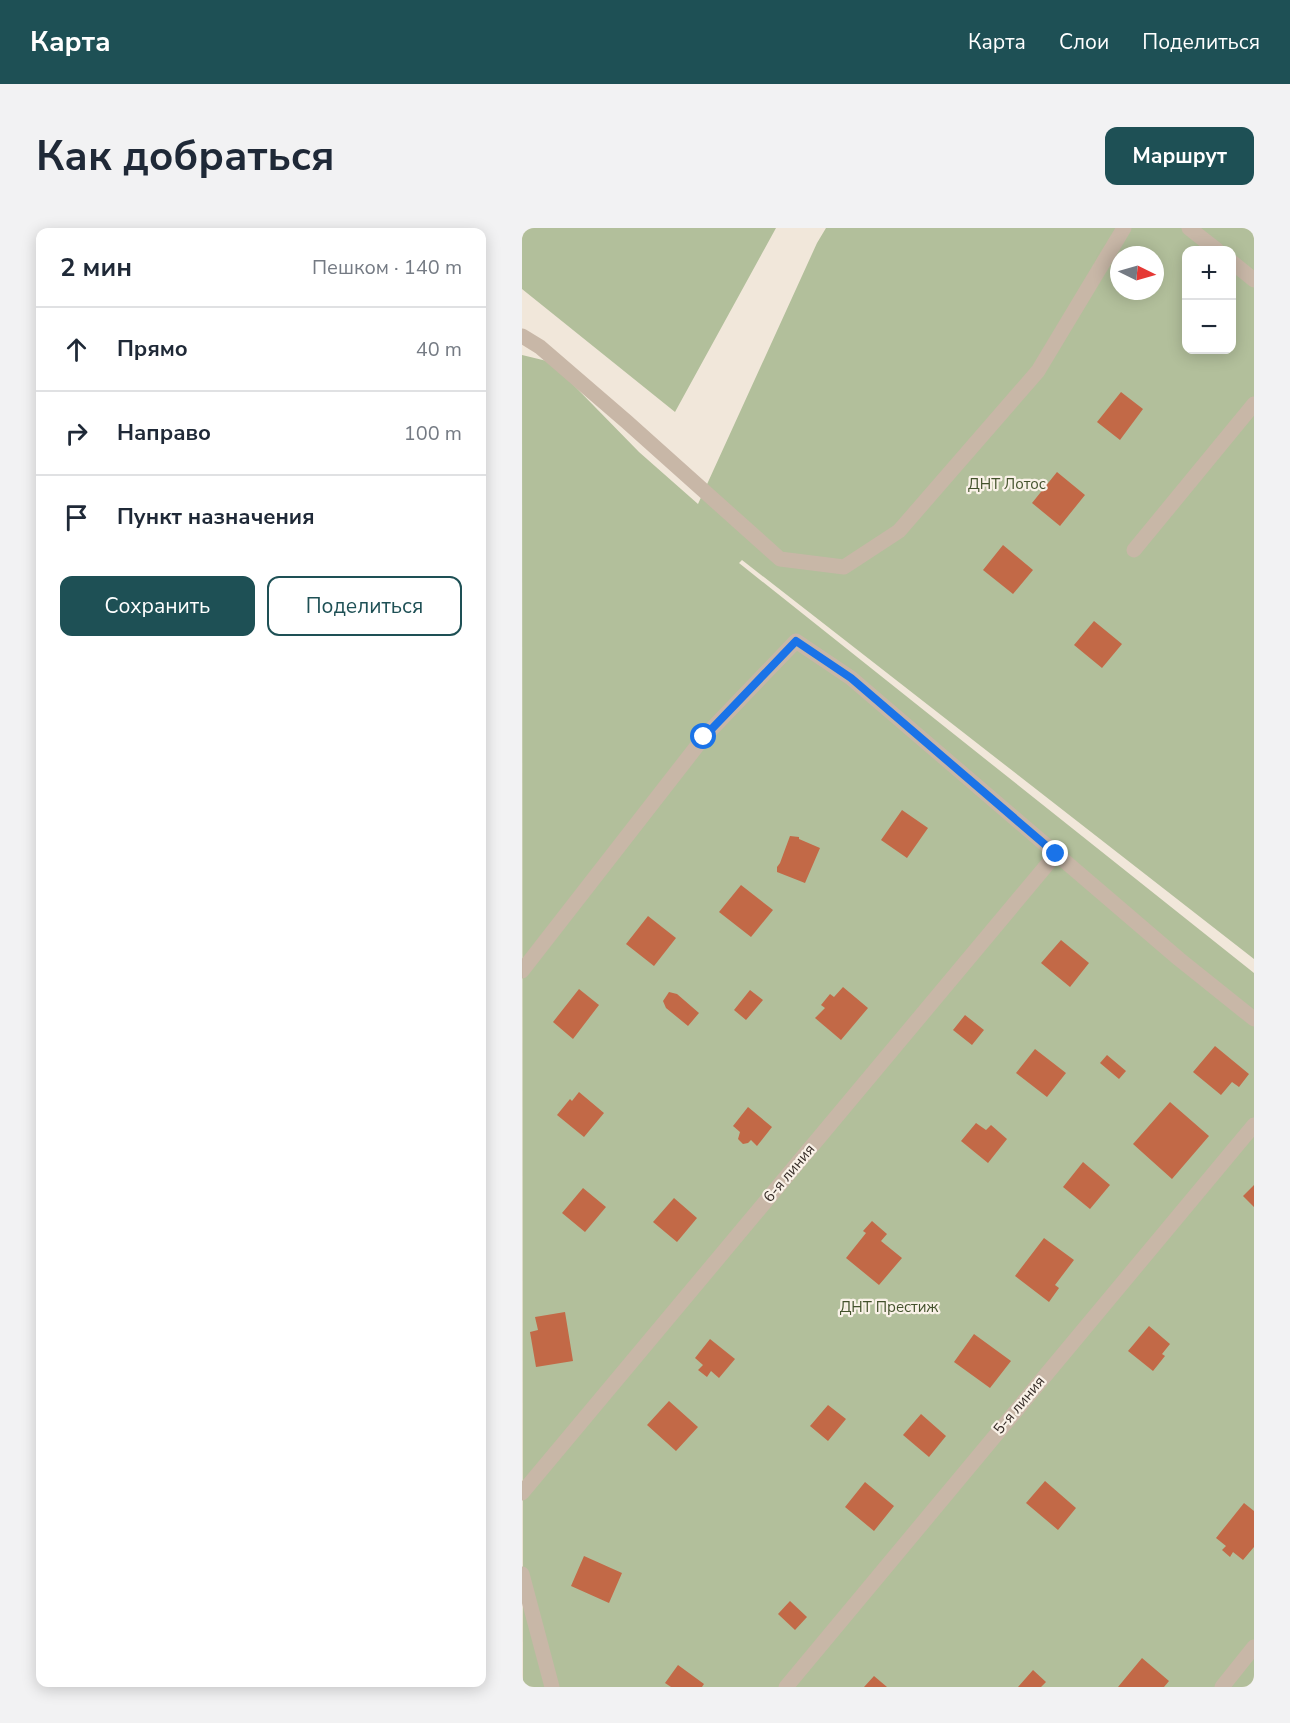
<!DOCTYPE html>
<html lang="ru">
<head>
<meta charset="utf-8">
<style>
  :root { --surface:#fff; --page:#f2f2f3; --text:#1f2937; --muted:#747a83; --line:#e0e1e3; --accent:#1e5055 }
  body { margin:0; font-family:"Nunito Sans",sans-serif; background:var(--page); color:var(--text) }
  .controls { position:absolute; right:18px; top:18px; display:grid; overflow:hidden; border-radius:12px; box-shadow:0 3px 15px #0003 }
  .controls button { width:54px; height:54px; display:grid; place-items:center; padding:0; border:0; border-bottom:2px solid var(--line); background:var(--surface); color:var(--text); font:30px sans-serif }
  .compass { position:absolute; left:588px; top:18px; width:54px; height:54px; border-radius:50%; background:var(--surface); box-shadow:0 3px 15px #0003; rotate:95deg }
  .stop { position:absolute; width:18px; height:18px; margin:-14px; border:4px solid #1a73e8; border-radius:50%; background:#fff }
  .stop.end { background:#1a73e8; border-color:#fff; box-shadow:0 2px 6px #0008 }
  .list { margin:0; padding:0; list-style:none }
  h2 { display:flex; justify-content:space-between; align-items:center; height:78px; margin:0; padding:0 24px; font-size:26px }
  h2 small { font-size:20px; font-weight:400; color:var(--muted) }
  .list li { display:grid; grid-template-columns:39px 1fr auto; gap:18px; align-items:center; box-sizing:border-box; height:84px; padding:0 24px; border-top:2px solid var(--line) }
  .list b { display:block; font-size:22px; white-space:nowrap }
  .list em { font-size:20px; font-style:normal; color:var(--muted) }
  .actions { display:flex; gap:12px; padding:18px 24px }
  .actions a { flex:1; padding:14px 0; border:2px solid var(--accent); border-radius:12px; text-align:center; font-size:21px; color:var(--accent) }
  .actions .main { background:var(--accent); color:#fff }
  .icon { flex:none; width:33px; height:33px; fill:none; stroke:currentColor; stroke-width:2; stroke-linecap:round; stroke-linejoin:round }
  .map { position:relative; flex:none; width:732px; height:1459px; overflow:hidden; border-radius:12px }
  header { display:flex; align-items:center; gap:36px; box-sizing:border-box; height:84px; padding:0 30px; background:var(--accent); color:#fff }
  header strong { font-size:28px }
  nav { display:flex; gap:33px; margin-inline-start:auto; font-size:21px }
  .intro { display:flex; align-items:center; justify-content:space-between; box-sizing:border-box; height:144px; padding:0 36px }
  h1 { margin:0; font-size:42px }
  .button { padding:15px 27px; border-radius:12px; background:var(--accent); color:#fff; font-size:21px; font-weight:700 }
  main { display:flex; gap:36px; padding:0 36px }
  aside { flex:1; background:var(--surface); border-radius:12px; box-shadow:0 3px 15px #0003 }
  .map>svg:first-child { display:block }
  .green { fill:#b2bf9b; fill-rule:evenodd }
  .building { fill:#c26947 }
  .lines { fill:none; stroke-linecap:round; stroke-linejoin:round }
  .minor { stroke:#c8b7a7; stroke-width:15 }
  .route { stroke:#1a73e8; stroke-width:8 }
  .labels { text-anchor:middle; stroke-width:4.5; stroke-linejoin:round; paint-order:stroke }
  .park-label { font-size:15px; fill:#43522c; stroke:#f9f1e7 }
  .street-label { font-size:15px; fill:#352c27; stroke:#f9f1e7 }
</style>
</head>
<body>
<header>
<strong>Карта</strong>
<nav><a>Карта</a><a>Слои</a><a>Поделиться</a></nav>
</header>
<div class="intro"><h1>Как добраться</h1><a class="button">Маршрут</a></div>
<main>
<aside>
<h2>2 мин<small>Пешком · 140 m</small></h2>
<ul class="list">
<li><svg class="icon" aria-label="ahead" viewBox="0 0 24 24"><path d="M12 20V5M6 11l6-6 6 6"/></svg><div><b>Прямо</b></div><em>40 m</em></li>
<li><svg class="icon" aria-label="right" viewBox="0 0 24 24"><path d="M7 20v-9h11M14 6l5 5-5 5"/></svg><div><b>Направо</b></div><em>100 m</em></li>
<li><svg class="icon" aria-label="arrive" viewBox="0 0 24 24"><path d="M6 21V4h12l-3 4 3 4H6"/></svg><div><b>Пункт назначения</b></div></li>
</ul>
<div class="actions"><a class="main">Сохранить</a><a>Поделиться</a></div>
</aside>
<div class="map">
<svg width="732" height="1459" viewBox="0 0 732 1459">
  <rect width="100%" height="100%" fill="#f1e7da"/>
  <path class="green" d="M0,0H254L153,184L0,61Z
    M304,0H732V731L220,332L217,335L732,745V1459H1L0,127L29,134L117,224L176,276L295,15ZM664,22H710V122H664ZM597,27H633V63H597Z"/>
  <path class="building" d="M599,164L621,181L598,212L575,194Z
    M535,244L563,267L538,298L510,275Z
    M481,317L511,342L491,366L461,342Z
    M572,393L600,416L580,440L552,417Z
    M380,582L406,600L385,630L359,612Z
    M268,608L277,609V611L298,620L283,655L255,644V639L258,635Z
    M219,657L251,682L229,709L197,684Z
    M126,688L154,710L132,738L104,716Z
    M539,712L567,735L548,759L519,735Z
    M321,759L346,780L319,812L293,790L303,780L299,777L308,766L312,769Z
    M57,761L77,777L51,811L31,794Z
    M228,762L241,772L224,792L212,782Z
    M147,764L155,766L177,785L166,798L144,780L141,773Z
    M443,787L462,802L450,817L431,802Z
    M693,818L727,846L717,859L710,854L699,867L671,844Z
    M513,821L544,845L525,869L494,845Z
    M585,827L604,843L597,851L578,835Z
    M57,864L82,885L62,909L35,887L48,871L50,873Z
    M648,874L687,908L650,951L611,916Z
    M226,879L250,899L235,918L229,912L226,915L221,916L216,911L218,904L211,898Z
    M454,895L464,902L469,897L485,911L466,935L439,913Z
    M561,934L588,957L568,981L541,959Z
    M732,957V979L721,968Z
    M61,960L84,979L63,1004L40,985Z
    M152,970L175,990L155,1014L131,994Z
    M350,993L365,1006L359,1013L380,1030L357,1057L324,1030L344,1005L341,1003Z
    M522,1010L552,1032L533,1057L537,1060L527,1074L493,1048Z
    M43,1084L51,1133L14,1139L8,1104L16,1102L13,1089Z
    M627,1098L648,1116L640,1126L643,1128L631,1143L606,1123Z
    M452,1106L489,1133L468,1160L432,1134Z
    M188,1111L213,1131L197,1150L189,1143L185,1149L176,1142L181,1137L173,1130Z
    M147,1173L176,1199L154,1223L125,1197Z
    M306,1177L324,1191L306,1213L288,1198Z
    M399,1186L424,1208L407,1229L381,1207Z
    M523,1253L554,1280L536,1302L504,1275Z
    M343,1254L372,1278L352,1303L323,1279Z
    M722,1275L732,1283V1319L721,1332L711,1324L708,1329L700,1322L704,1318L694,1310Z
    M62,1328L100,1345L87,1375L49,1358Z
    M268,1373L285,1389L273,1402L256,1386Z
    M620,1430L647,1453L642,1459H596Z
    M156,1437L182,1456L180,1459H149L143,1455Z
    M511,1442L524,1454L519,1459H496Z
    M352,1448L365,1459H342Z"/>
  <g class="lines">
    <path class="minor" d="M667,0L695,22
      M710,34L732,52
      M0,108L18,119L105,194L258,331L322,339L377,303L516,143L602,0
      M612,322L732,176
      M0,743L182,509L274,413L329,450L657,731L732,791
      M0,1265L534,626
      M0,1346L30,1459
      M264,1459L732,897
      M700,1459L732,1419"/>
  </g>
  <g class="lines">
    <path class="route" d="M182,509L274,413L329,450L534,626"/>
  </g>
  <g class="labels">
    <g class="park-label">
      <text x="485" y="261">ДНТ Лотос</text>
      <text x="367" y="1084">ДНТ Престиж</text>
    </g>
    <g class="street-label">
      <text transform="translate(267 945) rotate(-50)" y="5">6-я линия</text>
      <text transform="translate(497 1177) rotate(-50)" y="5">5-я линия</text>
    </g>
  </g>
</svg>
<div class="controls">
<button>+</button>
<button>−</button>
</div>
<svg class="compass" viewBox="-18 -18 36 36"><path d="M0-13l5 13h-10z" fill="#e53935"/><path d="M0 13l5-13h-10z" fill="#747a83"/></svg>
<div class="stop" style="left:182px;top:509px"></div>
<div class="stop end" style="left:534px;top:626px"></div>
</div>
</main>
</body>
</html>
